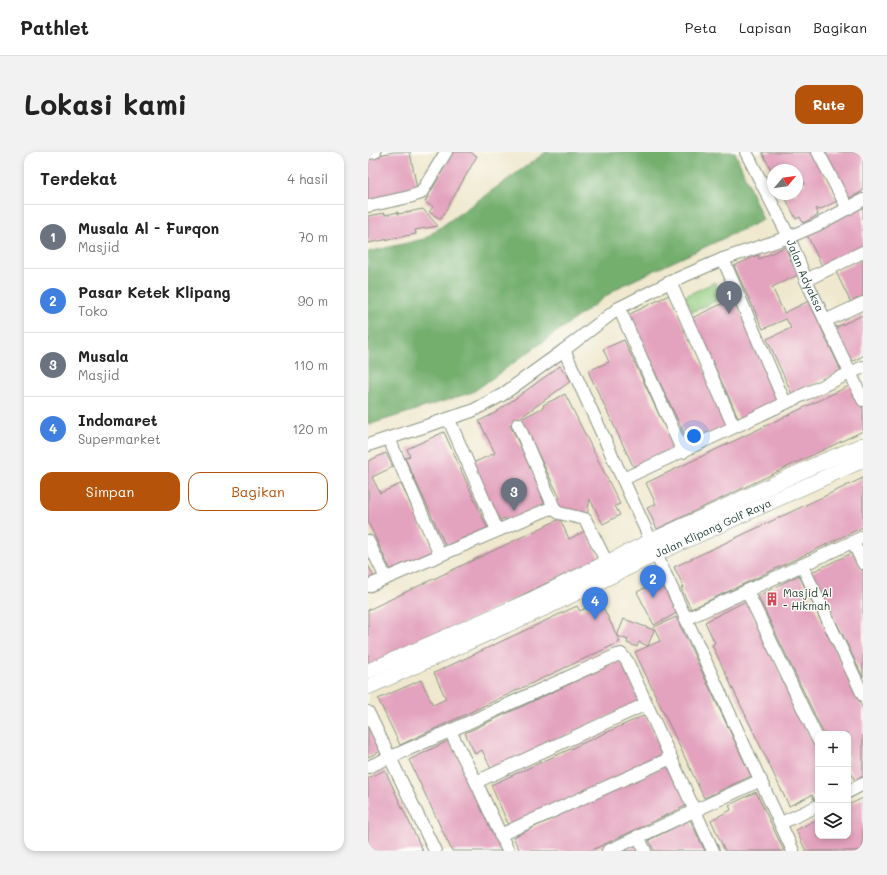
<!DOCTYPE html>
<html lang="id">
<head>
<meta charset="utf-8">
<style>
  :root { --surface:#fff; --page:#f2f2f2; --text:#222; --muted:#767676; --line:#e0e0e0; --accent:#b45309 }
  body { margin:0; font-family:Mali,sans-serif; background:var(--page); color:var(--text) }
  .controls { position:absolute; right:12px; bottom:12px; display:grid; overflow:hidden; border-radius:8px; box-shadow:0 2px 6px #0003 }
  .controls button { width:36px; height:36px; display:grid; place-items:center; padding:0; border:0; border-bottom:1px solid var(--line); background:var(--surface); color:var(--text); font:20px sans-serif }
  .compass { position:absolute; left:399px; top:12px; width:36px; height:36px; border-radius:50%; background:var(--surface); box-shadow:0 2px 6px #0003; rotate:61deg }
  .you { position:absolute; left:326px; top:284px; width:14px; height:14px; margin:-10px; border:3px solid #fff; border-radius:50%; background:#1a73e8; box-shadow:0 0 0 6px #1a73e833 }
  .badge { display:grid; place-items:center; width:26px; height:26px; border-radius:50%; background:var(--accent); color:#fff; font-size:13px; font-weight:700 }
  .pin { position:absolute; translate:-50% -33px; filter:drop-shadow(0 1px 2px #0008) }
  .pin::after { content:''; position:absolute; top:21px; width:14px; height:12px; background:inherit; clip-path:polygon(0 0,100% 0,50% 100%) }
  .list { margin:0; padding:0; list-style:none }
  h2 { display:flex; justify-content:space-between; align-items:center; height:52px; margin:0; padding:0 16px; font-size:17px }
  h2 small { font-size:13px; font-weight:400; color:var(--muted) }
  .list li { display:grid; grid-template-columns:26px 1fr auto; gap:12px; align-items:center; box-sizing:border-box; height:64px; padding:0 16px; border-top:1px solid var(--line) }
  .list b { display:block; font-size:15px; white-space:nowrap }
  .list p { margin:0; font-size:13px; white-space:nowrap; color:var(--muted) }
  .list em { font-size:13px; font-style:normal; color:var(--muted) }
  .actions { display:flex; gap:8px; padding:12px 16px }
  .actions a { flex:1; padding:9px 0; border:1px solid var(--accent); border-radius:12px; text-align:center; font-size:14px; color:var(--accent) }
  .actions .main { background:var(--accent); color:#fff }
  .icon { flex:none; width:22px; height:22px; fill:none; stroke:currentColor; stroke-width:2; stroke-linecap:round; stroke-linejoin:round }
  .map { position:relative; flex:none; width:495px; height:699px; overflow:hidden; border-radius:12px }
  header { display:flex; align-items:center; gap:24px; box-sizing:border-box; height:56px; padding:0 20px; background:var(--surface); border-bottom:1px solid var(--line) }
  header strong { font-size:19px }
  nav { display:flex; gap:22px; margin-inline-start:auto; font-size:14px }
  .intro { display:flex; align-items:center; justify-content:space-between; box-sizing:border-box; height:96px; padding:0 24px }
  h1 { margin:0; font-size:28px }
  .button { padding:10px 18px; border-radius:12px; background:var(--accent); color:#fff; font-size:14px; font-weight:700 }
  main { display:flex; gap:24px; padding:0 24px }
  aside { flex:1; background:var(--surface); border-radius:12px; box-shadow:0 2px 6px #0003 }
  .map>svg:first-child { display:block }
  .green { fill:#91cb7f; stroke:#58845a }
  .forest { fill:#74af6e; stroke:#4a7651 }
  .building { fill:#e3a2bd }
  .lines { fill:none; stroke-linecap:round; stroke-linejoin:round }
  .minor-casing { stroke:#879281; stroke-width:14 }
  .major-casing { stroke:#879281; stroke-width:16 }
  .minor { stroke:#fff; stroke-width:12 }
  .major { stroke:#fff; stroke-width:15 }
  .labels { text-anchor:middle; stroke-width:3; stroke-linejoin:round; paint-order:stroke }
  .street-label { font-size:11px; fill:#1f3d34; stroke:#fdfcf7 }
  .poi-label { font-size:11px; fill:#1f3d34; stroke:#fdfcf7; text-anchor:start }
</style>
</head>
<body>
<header>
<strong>Pathlet</strong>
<nav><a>Peta</a><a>Lapisan</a><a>Bagikan</a></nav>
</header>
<div class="intro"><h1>Lokasi kami</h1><a class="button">Rute</a></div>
<main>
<aside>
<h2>Terdekat<small>4 hasil</small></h2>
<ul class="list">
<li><span class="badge" style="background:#6b7280">1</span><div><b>Musala Al - Furqon</b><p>Masjid</p></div><em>70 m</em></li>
<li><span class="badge" style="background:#3f7fe0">2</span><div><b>Pasar Ketek Klipang</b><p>Toko</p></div><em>90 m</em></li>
<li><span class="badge" style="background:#6b7280">3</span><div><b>Musala</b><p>Masjid</p></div><em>110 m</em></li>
<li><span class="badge" style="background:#3f7fe0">4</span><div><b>Indomaret</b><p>Supermarket</p></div><em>120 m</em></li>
</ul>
<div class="actions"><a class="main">Simpan</a><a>Bagikan</a></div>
</aside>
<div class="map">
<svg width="495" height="699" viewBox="0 0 495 699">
  <rect width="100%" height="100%" fill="#fdfcf7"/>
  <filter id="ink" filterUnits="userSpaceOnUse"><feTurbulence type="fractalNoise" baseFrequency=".025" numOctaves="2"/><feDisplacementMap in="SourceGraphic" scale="8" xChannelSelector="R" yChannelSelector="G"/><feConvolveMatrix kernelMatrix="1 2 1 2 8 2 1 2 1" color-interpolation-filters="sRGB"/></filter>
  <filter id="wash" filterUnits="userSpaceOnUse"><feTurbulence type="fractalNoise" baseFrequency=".012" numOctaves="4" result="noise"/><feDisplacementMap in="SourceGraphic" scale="16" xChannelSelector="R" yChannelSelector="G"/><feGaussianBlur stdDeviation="0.9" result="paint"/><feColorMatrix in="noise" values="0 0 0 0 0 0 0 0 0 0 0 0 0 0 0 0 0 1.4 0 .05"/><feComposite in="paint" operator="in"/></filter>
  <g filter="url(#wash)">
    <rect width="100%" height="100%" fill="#efe8ce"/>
    <path class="green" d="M347,130L354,146L324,160L317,144Z"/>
    <path class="forest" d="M178,0H367L395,68L251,135L105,240L0,273V100L56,87Z"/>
    <g id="blocks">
      <path class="building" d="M26,0H42L50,42L0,51V5Z
        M85,0H102L109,4L73,67L61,60L65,55L57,50Z
        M394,0H444L469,49L451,58L449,56L448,57L450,63L435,71L432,65L428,67L416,43L429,42V36L437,32L433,24L429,26V18H405V22Z
        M453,0H495V39L478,48Z
        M495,54V95L454,114L438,81Z
        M55,57L70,74L47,78L48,82L0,91V64L17,61V63L30,60V62Z
        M417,95L430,123L404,135L416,161L441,149L473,219L424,242L399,187L423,176L418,167L395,177L366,114L390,103L391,107Z
        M495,107V148L484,153L468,120Z
        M301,143L362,272L321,292L260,163Z
        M366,146L412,247L371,267L324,166Z
        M495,163V204L483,210L467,176Z
        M256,188L307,297L266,316L220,219L241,210L235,197Z
        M192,214L203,229L142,273L176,343L173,344L177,353L139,371L137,366L130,369L103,312L127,301L111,269L127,261Z
        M483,233L495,257V279L289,377L279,356L288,352L278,331Z
        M197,242L252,352L247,354L252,363L235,372L222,347L219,363L191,360L186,349L192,346L153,267L176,255L175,253Z
        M76,280L121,380L80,399L37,306L42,304L39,297Z
        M18,301L25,315L4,325L12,341L33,332L66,401L24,421L0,370V309Z
        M495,326V375L323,457L313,436L316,435L306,415Z
        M192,367L201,387L217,379L231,406L15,510L0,514V458Z
        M486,400L495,420V525L444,420Z
        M0,413L8,429L0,433Z
        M431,423L495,557V624L487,629L480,614V582H456L390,444Z
        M292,428L309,461L286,473L269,440Z
        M232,449L252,490L32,593L10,547L53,528L65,553L78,547L66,521L209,454L212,459Z
        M378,449L450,602V646L446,648L444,643L421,654L344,493L347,491L337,470Z
        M308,465L383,624L336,646L267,500L292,489L286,475Z
        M256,467L286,478L280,494L271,490L269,495L259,491L260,488L249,484Z
        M253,508L272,549L124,619L114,598L107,602L97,581Z
        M277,563L296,604L141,674L123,633Z
        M0,570L13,599L0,605Z
        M82,588L134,699H84L41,608Z
        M301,612L320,653L222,699H152L145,685Z
        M17,618L33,653L55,699H4L0,691V626Z
        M388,640L416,699H357L343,668L363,658L361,653Z
        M495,646V697L491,699H438L428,678L450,667V684H480V653Z
        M322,668L337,699H286L281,688Z
        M268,692L272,699H253Z"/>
    </g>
  </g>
  <g filter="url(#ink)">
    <use href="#blocks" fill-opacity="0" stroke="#879281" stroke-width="1"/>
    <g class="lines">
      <g class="minor-casing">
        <g id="minor">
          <path id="s1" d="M378,0L421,85L438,128L495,248"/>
          <path d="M450,0L480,57"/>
          <path d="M0,1L7,0"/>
          <path d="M0,54L41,45L53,41L78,0"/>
          <path d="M355,107L417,251"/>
          <path d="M438,128L495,100"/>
          <path d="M302,130L366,275"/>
          <path d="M251,156L315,300"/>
          <path d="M457,169L495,151"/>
          <path d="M196,198L283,389"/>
          <path d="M81,268L129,378"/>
          <path d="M150,272L187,358L191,361L217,367L239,411"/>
          <path d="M21,287L72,403"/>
          <path d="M0,293L104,259L134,243L196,198L251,156L302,130L355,107L421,85L449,73L495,48"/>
          <path d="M255,327L495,215"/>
          <path d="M0,389L18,426"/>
          <path d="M485,390L495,411"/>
          <path d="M288,402L425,699"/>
          <path d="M434,413L495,543"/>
          <path d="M0,434L185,355"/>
          <path d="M379,439L450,588"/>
          <path d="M318,467L495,385"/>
          <path d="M0,560L67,699"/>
          <path d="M82,579L108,630L140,699"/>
          <path d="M0,615L75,582L249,503L253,502L259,509L345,699"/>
          <path d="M108,630L278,552"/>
          <path d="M480,640L495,632"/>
          <path d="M413,671L450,654"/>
          <path d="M132,683L303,606"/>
          <path d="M270,684L277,699"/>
          <path d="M240,699L393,628"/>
        </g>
      </g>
      <g class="major-casing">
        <g id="major">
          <path d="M0,519L165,447L283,389L447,313L495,293"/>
          <path id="s2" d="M0,535L177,456L288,402L495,308"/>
        </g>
      </g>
      <use href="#minor" class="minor"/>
      <use href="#major" class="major"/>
    </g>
  </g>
  <defs>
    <g id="building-bare" transform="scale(1.08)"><path d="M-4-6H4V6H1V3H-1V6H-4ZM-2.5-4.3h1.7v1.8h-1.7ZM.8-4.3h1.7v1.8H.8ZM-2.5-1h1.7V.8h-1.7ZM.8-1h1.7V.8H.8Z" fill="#d1495b" stroke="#fdfcf7" stroke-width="2.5" paint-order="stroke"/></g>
  </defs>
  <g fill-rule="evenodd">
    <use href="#building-bare" x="404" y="447"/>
  </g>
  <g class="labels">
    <g class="street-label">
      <text dy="4" stroke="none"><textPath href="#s1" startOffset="137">Jalan Adyaksa</textPath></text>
      <text dy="4" stroke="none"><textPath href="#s2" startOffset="380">Jalan Klipang Golf Raya</textPath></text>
    </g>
    <g class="poi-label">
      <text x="415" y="445">Masjid Al<tspan x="415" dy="13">- Hikmah</tspan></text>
    </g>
  </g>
</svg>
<div class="controls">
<button>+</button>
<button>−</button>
<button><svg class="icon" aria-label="layers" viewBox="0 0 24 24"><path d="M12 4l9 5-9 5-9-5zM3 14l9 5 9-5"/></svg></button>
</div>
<svg class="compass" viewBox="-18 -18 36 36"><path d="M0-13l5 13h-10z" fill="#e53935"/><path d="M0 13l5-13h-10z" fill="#767676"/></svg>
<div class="you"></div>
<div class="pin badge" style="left:361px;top:162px;background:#6b7280">1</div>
<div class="pin badge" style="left:285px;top:446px;background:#3f7fe0">2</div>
<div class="pin badge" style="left:146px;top:359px;background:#6b7280">3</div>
<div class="pin badge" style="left:227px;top:468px;background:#3f7fe0">4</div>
</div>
</main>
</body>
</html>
